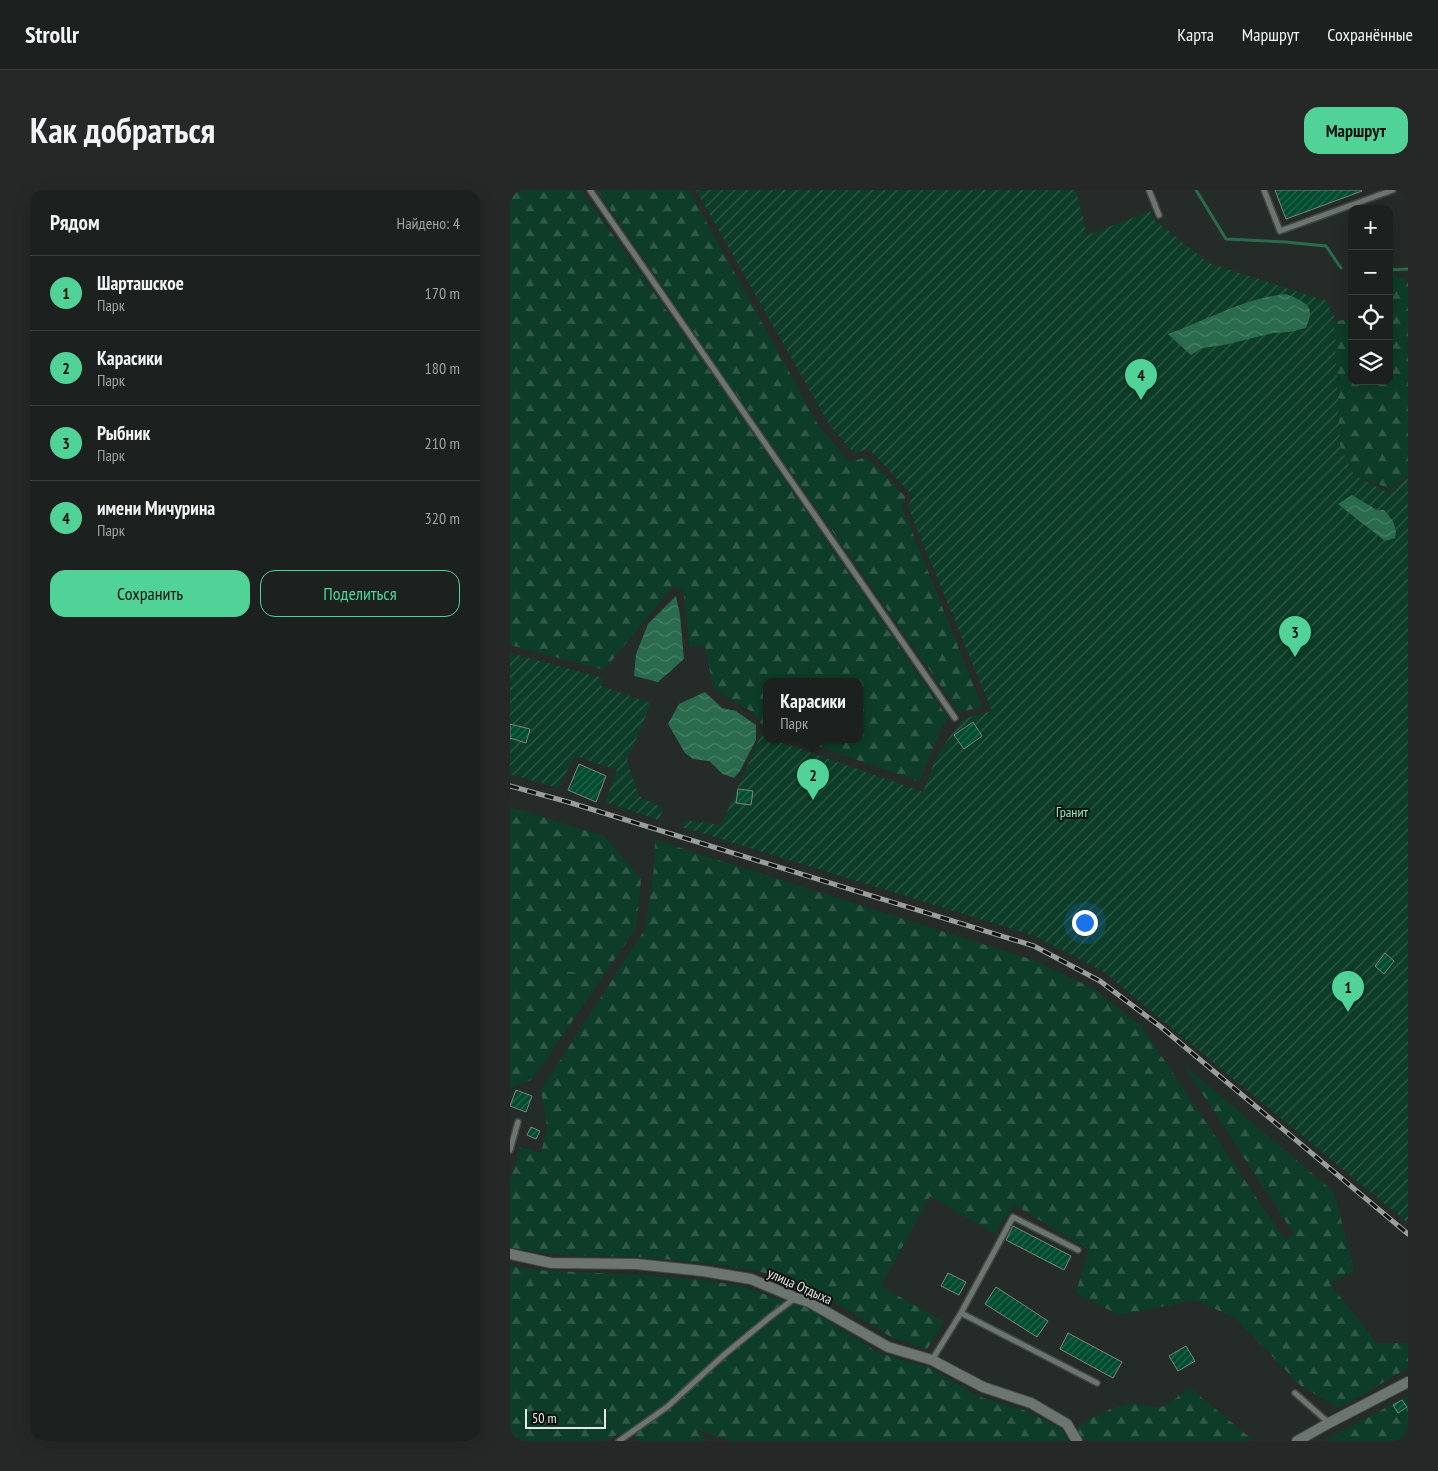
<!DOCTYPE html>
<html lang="ru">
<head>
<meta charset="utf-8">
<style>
  :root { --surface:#1c201e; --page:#252827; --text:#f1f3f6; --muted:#a0a3a4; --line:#3a3e3c; --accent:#51d397 }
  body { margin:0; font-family:"PT Sans Narrow",sans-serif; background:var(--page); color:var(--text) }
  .controls { position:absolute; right:15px; top:15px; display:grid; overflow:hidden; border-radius:10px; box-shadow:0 5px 20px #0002 }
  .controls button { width:45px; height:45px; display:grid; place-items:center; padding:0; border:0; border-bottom:1px solid var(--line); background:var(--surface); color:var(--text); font:25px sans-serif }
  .scale { position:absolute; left:15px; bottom:12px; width:81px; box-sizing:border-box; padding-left:5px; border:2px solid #e3e7e5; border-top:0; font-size:14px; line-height:18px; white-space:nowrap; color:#e3e7e5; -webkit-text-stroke:4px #101311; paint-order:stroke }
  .you { position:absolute; left:574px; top:732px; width:18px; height:18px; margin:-12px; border:4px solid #fff; border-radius:50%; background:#1a73e8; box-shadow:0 0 0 8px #1a73e833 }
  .badge { display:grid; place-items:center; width:32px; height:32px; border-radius:50%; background:var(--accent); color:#111; font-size:16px; font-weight:700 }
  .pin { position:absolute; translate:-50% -41px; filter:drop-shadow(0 1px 2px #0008) }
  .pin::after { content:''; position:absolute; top:26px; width:18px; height:15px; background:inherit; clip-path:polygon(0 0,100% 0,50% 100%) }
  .popup { position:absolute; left:253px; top:488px; width:100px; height:65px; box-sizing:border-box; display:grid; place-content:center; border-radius:10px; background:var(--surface); filter:drop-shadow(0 1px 4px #0005); font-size:16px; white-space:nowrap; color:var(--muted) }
  .popup b { font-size:19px; color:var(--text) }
  .popup::after { content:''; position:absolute; left:50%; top:100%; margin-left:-10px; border:10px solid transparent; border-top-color:var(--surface) }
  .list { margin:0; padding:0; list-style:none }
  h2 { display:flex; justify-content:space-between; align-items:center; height:65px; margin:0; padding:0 20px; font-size:21px }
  h2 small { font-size:16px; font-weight:400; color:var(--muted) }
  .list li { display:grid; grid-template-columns:32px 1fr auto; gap:15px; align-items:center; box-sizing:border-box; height:75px; padding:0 20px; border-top:1px solid var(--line) }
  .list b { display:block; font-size:19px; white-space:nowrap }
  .list p { margin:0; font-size:16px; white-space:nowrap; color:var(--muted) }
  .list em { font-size:16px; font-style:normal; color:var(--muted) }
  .actions { display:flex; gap:10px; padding:15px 20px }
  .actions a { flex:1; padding:11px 0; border:1px solid var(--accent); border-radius:15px; text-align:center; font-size:18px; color:var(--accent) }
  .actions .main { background:var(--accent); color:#111 }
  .icon { flex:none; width:28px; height:28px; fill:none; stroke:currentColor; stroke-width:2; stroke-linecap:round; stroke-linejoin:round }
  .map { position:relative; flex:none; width:898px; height:1251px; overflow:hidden; border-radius:15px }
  header { display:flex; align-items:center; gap:30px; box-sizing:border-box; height:70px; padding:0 25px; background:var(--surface); border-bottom:1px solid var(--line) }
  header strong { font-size:24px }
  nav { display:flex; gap:28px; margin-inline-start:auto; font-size:18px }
  .intro { display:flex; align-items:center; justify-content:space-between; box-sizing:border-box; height:120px; padding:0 30px }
  h1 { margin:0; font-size:35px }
  .button { padding:12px 22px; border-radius:15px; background:var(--accent); color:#111; font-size:18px; font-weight:700 }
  main { display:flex; gap:30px; padding:0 30px }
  aside { flex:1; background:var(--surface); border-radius:15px; box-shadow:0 5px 20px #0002 }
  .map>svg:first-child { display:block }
  .forest { fill:url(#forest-firs) }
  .garden { fill:url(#garden-furrows) }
  .pitch { fill:#0d3d28 }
  .water { fill:url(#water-waves) }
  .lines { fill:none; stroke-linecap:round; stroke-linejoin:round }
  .stream { stroke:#296b4c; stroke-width:3 }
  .building { fill:url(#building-hatch); stroke:#7d8580 }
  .service-casing { stroke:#414744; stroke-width:8 }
  .minor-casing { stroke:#414744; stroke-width:12 }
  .service { stroke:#6d7570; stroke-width:5 }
  .minor { stroke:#6d7570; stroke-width:10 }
  .rail-casing { stroke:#999d9b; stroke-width:5 }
  .rail { stroke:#101311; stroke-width:3; stroke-dasharray:9; stroke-linecap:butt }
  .labels { text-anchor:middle; stroke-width:4; stroke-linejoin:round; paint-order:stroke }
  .park-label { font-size:14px; fill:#8be9b8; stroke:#101311 }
  .street-label { font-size:14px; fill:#e3e7e5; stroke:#101311 }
</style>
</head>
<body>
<header>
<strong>Strollr</strong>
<nav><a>Карта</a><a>Маршрут</a><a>Сохранённые</a></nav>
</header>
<div class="intro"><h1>Как добраться</h1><a class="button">Маршрут</a></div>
<main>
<aside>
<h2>Рядом<small>Найдено: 4</small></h2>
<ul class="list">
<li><span class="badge">1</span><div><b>Шарташское</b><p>Парк</p></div><em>170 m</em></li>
<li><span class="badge">2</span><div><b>Карасики</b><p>Парк</p></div><em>180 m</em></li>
<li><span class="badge">3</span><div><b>Рыбник</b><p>Парк</p></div><em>210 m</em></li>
<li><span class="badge">4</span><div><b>имени Мичурина</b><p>Парк</p></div><em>320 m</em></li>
</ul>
<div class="actions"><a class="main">Сохранить</a><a>Поделиться</a></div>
</aside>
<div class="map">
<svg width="898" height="1251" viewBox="0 0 898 1251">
  <defs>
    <pattern id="forest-firs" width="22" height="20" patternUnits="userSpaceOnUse" patternTransform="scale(1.25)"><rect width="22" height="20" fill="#0d3d28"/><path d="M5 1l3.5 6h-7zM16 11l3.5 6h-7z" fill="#305947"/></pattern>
    <pattern id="garden-furrows" width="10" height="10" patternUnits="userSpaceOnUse" patternTransform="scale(1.25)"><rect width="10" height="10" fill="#0d3d28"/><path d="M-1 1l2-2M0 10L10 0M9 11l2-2" fill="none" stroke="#305947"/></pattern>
    <pattern id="water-waves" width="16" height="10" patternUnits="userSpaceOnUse" patternTransform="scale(1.25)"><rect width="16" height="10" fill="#296b4c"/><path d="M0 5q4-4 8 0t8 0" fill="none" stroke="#488066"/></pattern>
    <pattern id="building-hatch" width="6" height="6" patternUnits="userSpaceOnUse" patternTransform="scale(1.25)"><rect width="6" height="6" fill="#004c2f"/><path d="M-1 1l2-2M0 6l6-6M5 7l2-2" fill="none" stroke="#25664d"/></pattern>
  </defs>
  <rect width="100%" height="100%" fill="#252b28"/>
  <path class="forest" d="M0,0H71L206,190L438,528L432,536L409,592L289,549H349V491H257V537L252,535L244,523L203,498L195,455L180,457L173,400L163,396L94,480L0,455Z
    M87,0H179L309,236L339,272L357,267L396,307L392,316L472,517L449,522L211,182Z
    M879,82L898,92V286L878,298L844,285L830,256L824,132L842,128V191H879Z
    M0,617L94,646L131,689L126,738L22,890L0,898Z
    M145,650L523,770L584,799L632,837L775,1050L784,1044L673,874L824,1002L844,1081L819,1093L867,1153H898V1178L829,1218L791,1196L725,1128L685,1110L609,1125L566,1103L578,1060L505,1015L484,1044L420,1006L371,1096L434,1132L417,1159L381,1147L303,1098L275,1088L243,1080L195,1073L130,1067L53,1065L0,1058V991L10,957L31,963L37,938L31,900L135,739L144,679Z
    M0,1076L27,1080L127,1085L194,1090L231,1096L277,1112L295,1116L369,1163L418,1177L470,1207L514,1220L552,1239L559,1251H220L188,1240L198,1251H127L122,1239L92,1251H0Z
    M679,1197L744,1251H571L568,1244L567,1238C576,1228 610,1214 624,1213C634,1213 644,1220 654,1216C663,1212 671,1203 679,1197Z
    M898,1206V1251H813Z"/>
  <path class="garden" d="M186,0H566L577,45L641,21L642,28L699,73L817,111L824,126L830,256L844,285L877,302L898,288V1033L594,782L525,746L172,637L174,630L211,635L251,545L257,547V549H262L413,602L428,563L453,529L482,521L398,317L403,306L358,258L345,264L320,236Z
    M0,463L93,488L91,496L141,513L117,571L129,606L153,618L149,630L95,612L107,580L65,566L48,598L0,584Z"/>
  <path class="pitch" d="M54,771L72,773L71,783L53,781Z"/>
  <path class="water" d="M776,104C785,108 802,113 800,125C800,129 797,134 796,138L779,142L763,143L714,155L692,158L681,165L658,144C697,130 735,108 776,104Z
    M842,305L867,320H874C882,329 888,337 885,348L875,351L828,314Z
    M166,406L170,425L174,469L148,492L124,486L126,464L138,434Z
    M195,502L212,518L226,521L246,535V550L230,581L224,588L213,584L199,571L183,569L175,563L158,534L169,514Z"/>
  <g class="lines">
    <path class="stream" d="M686,0L716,49L775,52L816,56L831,78
      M879,80L897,79
      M840,104L842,107"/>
  </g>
  <path class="building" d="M765,0H851L852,1L776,29Z
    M463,532L472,546L454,559L444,545Z
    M0,534L20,539L16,553L0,548Z
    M69,574L96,586L86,612L58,600Z
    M228,599L243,601L241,615L226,613Z
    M875,763L884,771L874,784L865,776Z
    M6,900L22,906L16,922L0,916Z
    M21,937L30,941L26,949L17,945Z
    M503,1036L561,1066L554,1080L496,1050Z
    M438,1083L456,1092L449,1105L431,1096Z
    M486,1097L538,1131L527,1147L475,1114Z
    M558,1143L612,1172L603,1188L550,1159Z
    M676,1156L685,1171L668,1181L659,1166Z
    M892,1210L897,1217L888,1223L883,1215Z"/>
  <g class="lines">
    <g class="service-casing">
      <path id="service" d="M80,0L445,528
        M639,0L649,25
        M754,0L770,41L883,0
        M0,960L8,932
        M451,1123L587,1193
        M422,1170L451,1123L503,1027L568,1060
        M785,1203L819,1233
        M109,1251L157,1217L215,1164L260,1127L285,1108"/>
    </g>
    <g class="minor-casing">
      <path id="minor" d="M0,1064L41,1073L126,1074L193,1081L241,1089L286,1108L299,1112L378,1157L422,1170L473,1197L521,1213L557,1234L567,1251
        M787,1251L819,1233L898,1192"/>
    </g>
    <use href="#service" class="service"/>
    <use href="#minor" class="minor"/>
    <g class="rail-casing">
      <path id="rail" d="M0,596L58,612L524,756L590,791L651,837L898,1044"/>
    </g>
    <use href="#rail" class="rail"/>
  </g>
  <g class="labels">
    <g class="park-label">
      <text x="562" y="627">Гранит</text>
    </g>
    <g class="street-label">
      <text transform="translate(290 1096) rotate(24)" y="5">улица Отдыха</text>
    </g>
  </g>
</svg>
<div class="controls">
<button>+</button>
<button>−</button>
<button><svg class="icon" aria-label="locate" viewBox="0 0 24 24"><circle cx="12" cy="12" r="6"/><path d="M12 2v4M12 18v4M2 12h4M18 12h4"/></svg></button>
<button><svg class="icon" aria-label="layers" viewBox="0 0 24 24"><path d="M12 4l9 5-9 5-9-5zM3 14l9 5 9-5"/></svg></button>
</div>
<div class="scale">50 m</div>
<div class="you"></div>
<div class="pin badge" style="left:838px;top:822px">1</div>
<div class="pin badge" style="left:303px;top:610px">2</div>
<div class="popup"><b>Карасики</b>Парк</div>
<div class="pin badge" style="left:785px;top:467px">3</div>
<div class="pin badge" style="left:631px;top:210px">4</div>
</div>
</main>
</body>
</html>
